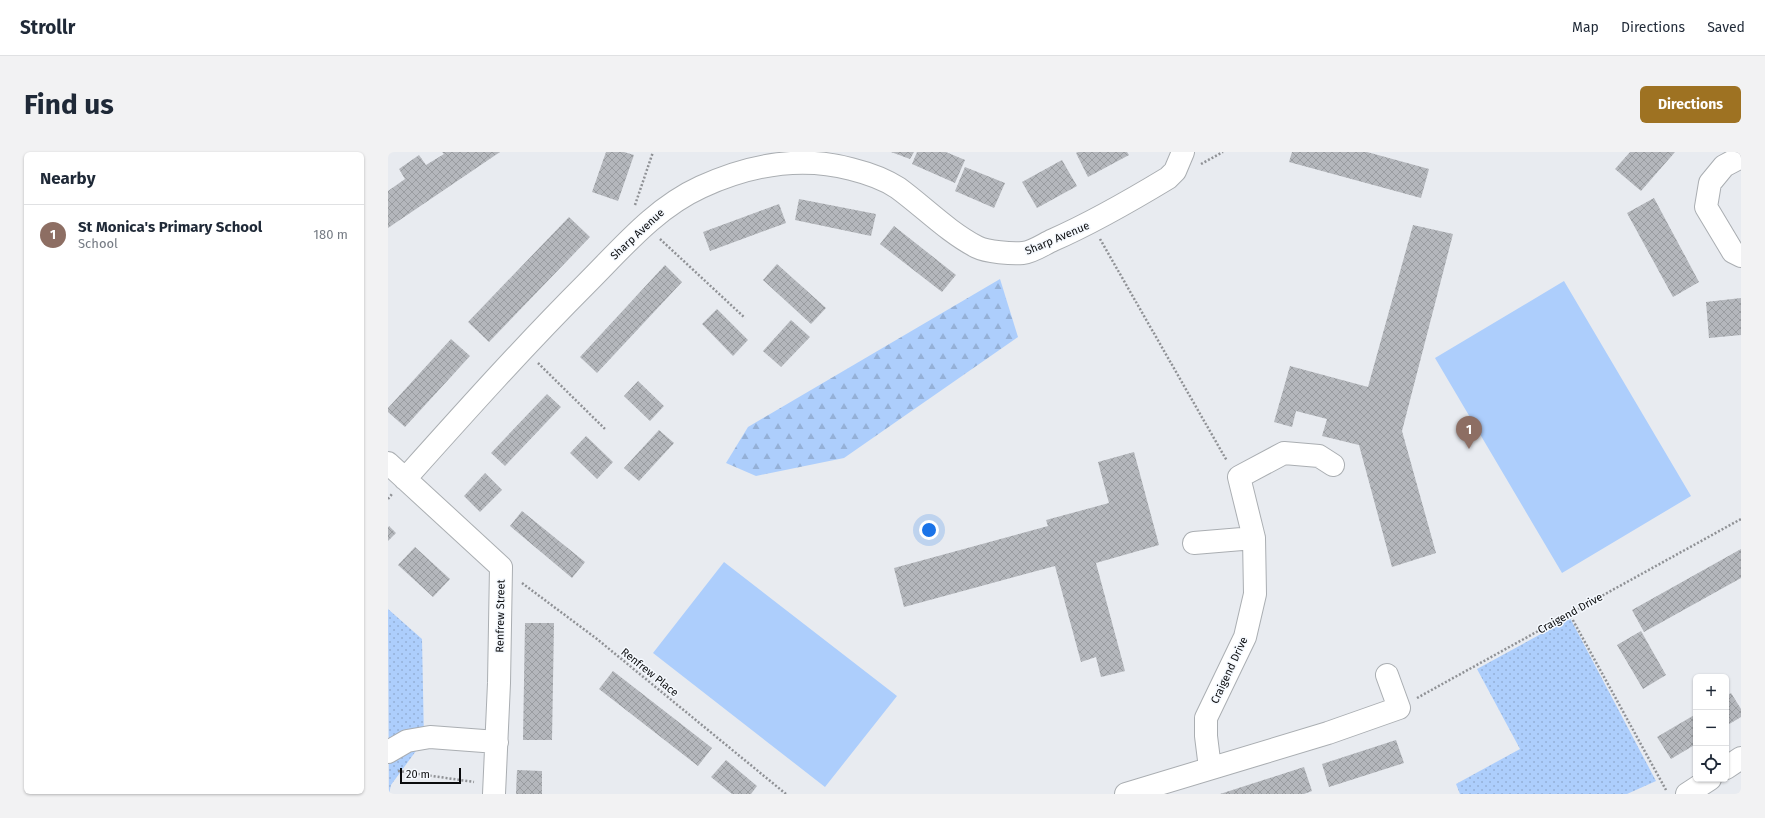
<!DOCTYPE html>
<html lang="en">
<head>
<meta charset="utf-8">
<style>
  :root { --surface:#fff; --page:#f2f2f3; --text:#1f2937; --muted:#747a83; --line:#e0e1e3; --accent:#9e7222 }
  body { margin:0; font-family:"Fira Sans",sans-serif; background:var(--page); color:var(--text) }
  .controls { position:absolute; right:12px; bottom:12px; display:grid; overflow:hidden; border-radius:6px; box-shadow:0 1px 3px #0004 }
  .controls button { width:36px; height:36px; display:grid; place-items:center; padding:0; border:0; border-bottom:1px solid var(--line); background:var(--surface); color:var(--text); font:20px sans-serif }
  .scale { position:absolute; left:12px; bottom:10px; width:61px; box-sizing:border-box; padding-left:4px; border:2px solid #0a0b0d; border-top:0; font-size:11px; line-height:14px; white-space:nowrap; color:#0a0b0d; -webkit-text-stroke:3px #f5f9fe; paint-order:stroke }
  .you { position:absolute; left:541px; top:378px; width:14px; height:14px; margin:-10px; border:3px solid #fff; border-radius:50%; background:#1a73e8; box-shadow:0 0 0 6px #1a73e833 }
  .badge { display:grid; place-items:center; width:26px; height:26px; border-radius:50%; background:var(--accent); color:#fff; font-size:13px; font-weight:700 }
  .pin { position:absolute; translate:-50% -33px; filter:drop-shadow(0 1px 2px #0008) }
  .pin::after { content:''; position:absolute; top:21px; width:14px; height:12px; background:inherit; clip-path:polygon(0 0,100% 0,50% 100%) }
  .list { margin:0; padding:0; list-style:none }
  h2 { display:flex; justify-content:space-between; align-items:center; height:52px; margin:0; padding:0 16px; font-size:17px }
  h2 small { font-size:13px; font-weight:400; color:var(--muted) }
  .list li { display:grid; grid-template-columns:26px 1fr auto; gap:12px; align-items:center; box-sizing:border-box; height:60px; padding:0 16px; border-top:1px solid var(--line) }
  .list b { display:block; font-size:15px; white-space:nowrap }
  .list p { margin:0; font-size:13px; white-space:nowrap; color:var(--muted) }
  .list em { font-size:13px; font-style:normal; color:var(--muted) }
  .icon { flex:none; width:22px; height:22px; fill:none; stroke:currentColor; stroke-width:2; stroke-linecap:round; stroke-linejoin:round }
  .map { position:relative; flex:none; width:1353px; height:642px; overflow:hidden; border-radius:6px }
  header { display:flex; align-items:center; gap:24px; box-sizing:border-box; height:56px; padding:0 20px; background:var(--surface); border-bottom:1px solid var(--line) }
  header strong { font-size:19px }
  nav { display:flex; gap:22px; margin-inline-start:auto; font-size:14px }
  .intro { display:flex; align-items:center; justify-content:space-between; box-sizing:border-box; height:96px; padding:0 24px }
  h1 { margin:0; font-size:28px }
  .button { padding:10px 18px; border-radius:6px; background:var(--accent); color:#fff; font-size:14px; font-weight:700 }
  main { display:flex; gap:24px; padding:0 24px }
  aside { flex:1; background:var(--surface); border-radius:6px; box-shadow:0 1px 3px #0004 }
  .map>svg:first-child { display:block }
  .forest { fill:url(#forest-firs) }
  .park { fill:url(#park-dots) }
  .garden { fill:#adcefc }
  .building { fill:url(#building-cross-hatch) }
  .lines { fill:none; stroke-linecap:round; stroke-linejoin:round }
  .minor-casing { stroke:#aaaeb2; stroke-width:24 }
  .path { stroke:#8f9195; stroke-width:2.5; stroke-dasharray:2 2; stroke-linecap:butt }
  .minor { stroke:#fff; stroke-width:22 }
  .labels { text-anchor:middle; stroke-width:3; stroke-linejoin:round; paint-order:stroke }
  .street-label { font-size:11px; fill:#0a0b0d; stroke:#f5f9fe }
</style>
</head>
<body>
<header>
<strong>Strollr</strong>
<nav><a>Map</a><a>Directions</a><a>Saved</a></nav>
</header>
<div class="intro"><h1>Find us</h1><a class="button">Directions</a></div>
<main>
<aside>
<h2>Nearby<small></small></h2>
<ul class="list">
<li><span class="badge" style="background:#8d6e63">1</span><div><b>St Monica's Primary School</b><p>School</p></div><em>180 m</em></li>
</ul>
</aside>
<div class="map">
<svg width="1353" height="642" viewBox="0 0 1353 642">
  <defs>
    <pattern id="forest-firs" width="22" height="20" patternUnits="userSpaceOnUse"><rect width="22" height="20" fill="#adcefc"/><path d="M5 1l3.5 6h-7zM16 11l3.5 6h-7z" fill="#94b0d7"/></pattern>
    <pattern id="park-dots" width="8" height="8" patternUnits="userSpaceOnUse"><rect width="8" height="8" fill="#adcefc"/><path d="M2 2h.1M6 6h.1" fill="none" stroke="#94b0d7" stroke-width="1.8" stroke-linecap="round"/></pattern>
    <pattern id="building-cross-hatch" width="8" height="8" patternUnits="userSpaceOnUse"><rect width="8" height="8" fill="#b4b7bc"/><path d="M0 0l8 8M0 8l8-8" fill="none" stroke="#999ca0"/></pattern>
  </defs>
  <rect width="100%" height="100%" fill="#e8ebf0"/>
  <path class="forest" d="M612,127L630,185L456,306L368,324L338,311L360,275Z"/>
  <path class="park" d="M0,457L34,487L36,588L3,633L1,642Z
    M1182,466L1268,629L1239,642H1072L1068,632L1132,597L1089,517Z"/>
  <path class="garden" d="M1176,129L1303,344L1174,421L1047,206Z
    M336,410L509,544L437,635L265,501Z"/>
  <path class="building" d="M54,0H112L0,76V39L17,27L11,17L31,3L38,13L56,2Z
    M218,0H236L246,3L230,49L204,40Z
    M503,0H526L522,7Z
    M529,0H558L577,8L567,31L524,12Z
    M690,0H739L741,3L700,25L688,1Z
    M904,0H979L1041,17L1033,46L901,10Z
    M1242,0H1287L1253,39L1227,17Z
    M674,8L689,34L649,56L634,30Z
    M577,15L617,31L606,56L567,39Z
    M1266,46L1311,130L1285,145L1239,61Z
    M411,47L488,62L483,84L407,68Z
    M391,52L398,71L322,99L315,80Z
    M181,65L202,85L101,190L80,170Z
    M1025,73L1065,82L1014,279L1048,401L1004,415L971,293L934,284L939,267L908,259L904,275L886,270L902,214L980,235Z
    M506,74L568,123L554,140L492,92Z
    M389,112L438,156L423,172L375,128Z
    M277,113L294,130L209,221L192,205Z
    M1353,146V183L1321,186L1318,150Z
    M329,157L360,188L345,204L314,172Z
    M403,168L422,185L393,215L375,199Z
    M63,187L82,204L17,275L0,260V256Z
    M250,229L276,254L262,269L236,244Z
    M159,242L173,255L117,314L103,301Z
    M271,278L286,291L251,329L236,316Z
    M198,284L225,310L209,327L182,301Z
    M746,300L771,393L708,411L737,519L713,525L708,505L693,510L667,414L516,455L506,416L660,374L658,368L721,351L710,310Z
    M97,321L114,338L92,360L76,344Z
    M134,359L197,410L184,426L122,374Z
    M1,374L8,381L0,389V376Z
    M27,395L62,427L45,445L10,413Z
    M1353,397V426L1256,480L1244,458Z
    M137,471H166L164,588H135Z
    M1253,479L1278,523L1255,537L1229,493Z
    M225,519L324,596L310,614L211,537Z
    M1343,541L1353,557V565L1338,574V544Z
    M1308,562V592L1283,607L1269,585Z
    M1008,588L1016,611L941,635L934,612Z
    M338,608L369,634L363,642H344L323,625Z
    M916,615L924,639L916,642H832Z
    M129,618L154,619V642H128Z"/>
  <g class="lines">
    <g class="minor-casing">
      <path id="minor" d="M1353,5L1336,14L1322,31L1318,55L1345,100L1353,104
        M0,311L113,415L111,531L106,642
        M17,327C77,260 136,194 199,131C234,96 267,56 313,35C361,13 411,3 463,17C479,21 495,26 510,36C536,55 560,80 589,95C599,100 624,102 635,101C645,100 656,92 665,88C706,70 742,49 780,26L787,19L795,0
        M806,391L866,386
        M0,600L19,589L42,585L109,590
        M822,616L818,584V566L857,485L867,442L866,386L851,325L896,301L931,304L945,313
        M1338,616L1353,606
        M738,642L940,581L1011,556L999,523
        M1299,642L1322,627"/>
    </g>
    <path class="path" d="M813,12L835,0
      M247,53L265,0
      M272,87L357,166
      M712,87L839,309
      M150,211L218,278
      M0,347L4,342
      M134,431L209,487L398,642
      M1181,461L1278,638
      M1029,546L1353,367
      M10,619L86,630"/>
    <use href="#minor" class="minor"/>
  </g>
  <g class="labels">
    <g class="street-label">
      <text transform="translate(249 82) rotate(-43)" y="4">Sharp Avenue</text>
      <text transform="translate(669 86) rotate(-23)" y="4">Sharp Avenue</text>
      <text transform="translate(1182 461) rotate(-29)" y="4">Craigend Drive</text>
      <text transform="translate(112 464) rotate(-89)" y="4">Renfrew Street</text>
      <text transform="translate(841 518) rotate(-65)" y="4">Craigend Drive</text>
      <text transform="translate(262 520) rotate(39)" y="4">Renfrew Place</text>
    </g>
  </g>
</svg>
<div class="controls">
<button>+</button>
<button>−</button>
<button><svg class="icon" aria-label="locate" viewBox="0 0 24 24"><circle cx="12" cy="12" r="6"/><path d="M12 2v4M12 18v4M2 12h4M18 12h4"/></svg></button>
</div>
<div class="scale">20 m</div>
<div class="you"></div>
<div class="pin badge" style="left:1081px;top:297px;background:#8d6e63">1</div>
</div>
</main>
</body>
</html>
